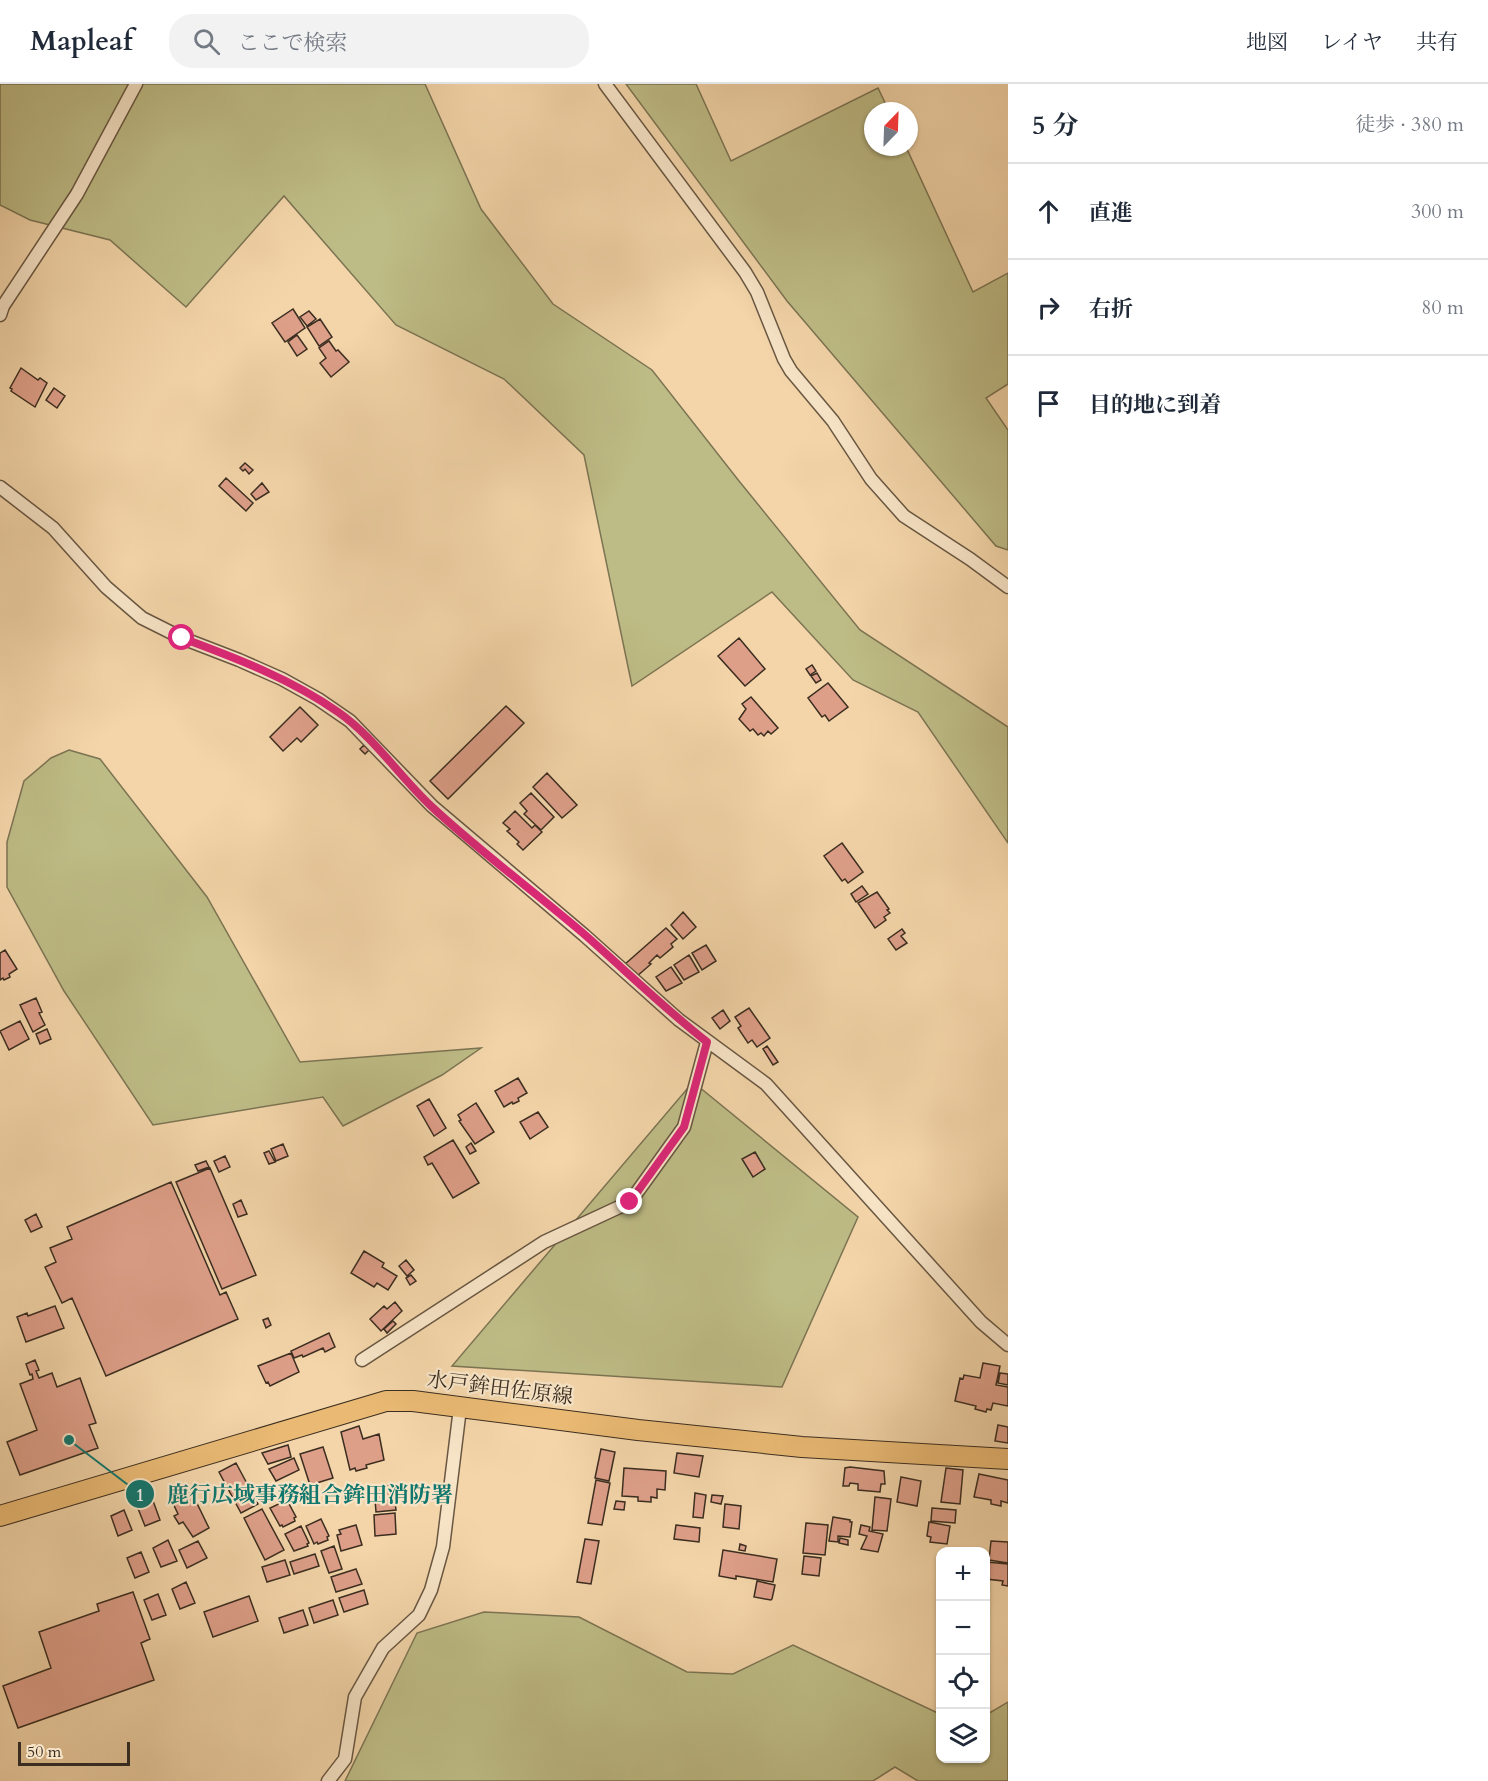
<!DOCTYPE html>
<html lang="ja">
<head>
<meta charset="utf-8">
<style>
  :root { --surface:#fff; --page:#f2f2f3; --text:#1f2937; --muted:#747a83; --line:#e0e1e3 }
  body { margin:0; font-family:Cardo,"Noto Serif JP",serif; background:var(--page); color:var(--text) }
  .controls { position:absolute; right:18px; bottom:18px; display:grid; overflow:hidden; border-radius:12px; box-shadow:0 2px 4px #0004 }
  .controls button { width:54px; height:54px; display:grid; place-items:center; padding:0; border:0; border-bottom:2px solid var(--line); background:var(--surface); color:var(--text); font:30px sans-serif }
  .compass { position:absolute; left:864px; top:18px; width:54px; height:54px; border-radius:50%; background:var(--surface); box-shadow:0 2px 4px #0004; rotate:23deg }
  .scale { position:absolute; left:18px; bottom:15px; width:112px; box-sizing:border-box; padding-left:6px; border:3px solid #3b2d20; border-top:0; font-size:16px; line-height:21px; white-space:nowrap; color:#3b2d20; -webkit-text-stroke:4px #f7e4c7; paint-order:stroke }
  .stop { position:absolute; width:18px; height:18px; margin:-14px; border:4px solid #db2777; border-radius:50%; background:#fff }
  .stop.end { background:#db2777; border-color:#fff; box-shadow:0 2px 6px #0008 }
  .list { margin:0; padding:0; list-style:none }
  h2 { display:flex; justify-content:space-between; align-items:center; height:78px; margin:0; padding:0 24px; font-size:26px }
  h2 small { font-size:20px; font-weight:400; color:var(--muted) }
  .list li { display:grid; grid-template-columns:39px 1fr auto; gap:18px; align-items:center; box-sizing:border-box; height:96px; padding:0 24px; border-top:2px solid var(--line) }
  .list b { display:block; font-size:22px; white-space:nowrap }
  .list em { font-size:20px; font-style:normal; color:var(--muted) }
  .icon { flex:none; width:33px; height:33px; fill:none; stroke:currentColor; stroke-width:2; stroke-linecap:round; stroke-linejoin:round }
  .map { position:relative; flex:none; width:1008px; height:1697px; overflow:hidden }
  header { display:flex; align-items:center; gap:36px; box-sizing:border-box; height:84px; padding:0 30px; background:var(--surface); border-bottom:2px solid var(--line) }
  header strong { font-size:28px }
  nav { display:flex; gap:33px; margin-inline-start:auto; font-size:21px }
  .search { width:420px; height:54px; background:var(--page); display:flex; align-items:center; gap:15px; box-sizing:border-box; padding:0 21px; border-radius:24px; color:var(--muted); font-size:22px }
  main { display:flex }
  aside { flex:1; background:var(--surface) }
  .map>svg:first-child { display:block }
  .green { fill:#bebc86; stroke:#7c7453; stroke-width:1.5 }
  .building { fill:#de9f89; stroke:#3b2d20; stroke-width:1.5 }
  .lines { fill:none; stroke-linecap:round; stroke-linejoin:round }
  .minor-casing { stroke:#695742; stroke-width:15 }
  .primary-casing { stroke:#3b2d20; stroke-width:22 }
  .minor { stroke:#f7e4c7; stroke-width:12 }
  .primary { stroke:#eaba74; stroke-width:20 }
  .route { stroke:#db2777; stroke-width:8 }
  .labels { text-anchor:middle; stroke-width:4.5; stroke-linejoin:round; paint-order:stroke }
  .street-label { font-size:21px; fill:#3b2d20; stroke:#f7e4c7 }
  .leader { fill:none; stroke:#0f766e; stroke-width:2 }
  .callout-dot { fill:#0f766e; stroke:#f7e4c7; stroke-width:2 }
  .mark-label { font-size:18px; text-anchor:middle; font-weight:bold; fill:#fff }
  .callout-label { font-size:22px; text-anchor:middle; font-weight:bold; fill:#0f766e; stroke:#f7e4c7; stroke-width:4.5; stroke-linejoin:round; paint-order:stroke }
</style>
</head>
<body>
<header>
<strong>Mapleaf</strong>
<div class="search"><svg class="icon" aria-label="search" viewBox="0 0 24 24"><circle cx="10" cy="10" r="6"/><path d="M15 15l6 6"/></svg>ここで検索</div>
<nav><a>地図</a><a>レイヤ</a><a>共有</a></nav>
</header>
<main>
<div class="map">
<svg width="1008" height="1697" viewBox="0 0 1008 1697">
  <rect width="100%" height="100%" fill="#f3d5a9"/>
  <filter id="stains"><feTurbulence type="fractalNoise" baseFrequency=".00333" numOctaves="4"/><feColorMatrix values="0 0 0 0 .2 0 0 0 0 .09 0 0 0 0 .02 0 0 0 .5 -.17"/></filter>
  <radialGradient id="worn" r=".72"><stop offset=".6" stop-color="#630" stop-opacity="0"/><stop offset="1" stop-color="#630" stop-opacity=".3"/></radialGradient>
  <path class="green" d="M0,0H425L481,125L553,220L652,286L739,397L860,546L1008,643V759L918,628L853,596L772,508L632,602L584,371L504,295L396,241L284,112L186,223L110,156L30,136L0,121Z
    M626,0H696L731,77L878,4L889,27H873V63H906L973,208L1008,189V300L986,314L1008,346V466L996,462L787,217Z
    M69,666L100,675L207,813L300,978L481,964L442,991L343,1042L323,1013L153,1041L64,907L7,803V758L24,697L51,674Z
    M693,998L858,1133L782,1303L452,1282Z
    M484,1528L579,1533L687,1588L733,1590L793,1561L940,1630V1674H986V1631L1008,1618V1697H918L895,1683L873,1697H345L417,1549Z"/>
  <path class="building" d="M293,225L305,244L285,258L272,239Z
    M309,227L316,235L307,242L300,233Z
    M320,235L332,253L319,262L307,243Z
    M297,251L307,265L297,272L288,258Z
    M329,257L336,267L338,266L349,278L331,293L320,279L326,274L319,264Z
    M21,284L38,296L40,294L47,299L35,323L11,307L12,305L10,304Z
    M54,304L65,312L57,324L46,316Z
    M245,379L253,386L249,390L245,385L243,387L240,384Z
    M226,394L253,419L246,427L219,402Z
    M262,399L269,408L256,416L251,410Z
    M739,554L765,585L745,602L718,572Z
    M812,581L816,587L810,591L806,585Z
    M817,589L821,596L816,599L811,592Z
    M828,599L848,623L829,637L825,631L822,633L808,614Z
    M751,613L778,644L771,650L768,647L764,652L761,649L758,651L753,645L750,647L739,635L746,625L742,620Z
    M506,622L524,639L448,715L430,697Z
    M300,623L318,641L301,658L297,654L283,667L270,653Z
    M364,661L369,666L365,670L360,665Z
    M547,689L577,721L562,734L533,703Z
    M531,709L554,733L541,746L524,730L527,727L520,719Z
    M515,727L532,744L535,741L542,748L523,766L517,760L519,758L507,747L510,745L503,739Z
    M842,759L863,788L848,799L845,795L842,797L824,772Z
    M862,802L868,810L856,818L851,810Z
    M877,808L889,825L887,826L890,829L884,833L886,836L875,844L858,819Z
    M683,828L696,843L683,855L671,841Z
    M666,844L677,855L671,860L673,863L660,874L657,871L649,879L651,880L636,893L624,881Z
    M902,845L905,849L901,852L907,859L896,866L888,855Z
    M706,861L716,877L702,886L692,869Z
    M5,866L17,885L9,890L10,893L4,896L3,894L0,896V869Z
    M689,871L699,888L684,896L674,881Z
    M671,883L682,899L666,907L656,893Z
    M36,914L42,928L39,929L45,941L33,948L20,921Z
    M749,924L770,954L757,963L752,956L748,959L738,944L741,942L735,933Z
    M723,926L730,937L720,945L712,934Z
    M20,937L29,955L9,966L0,947Z
    M47,945L51,955L40,960L36,950Z
    M767,962L778,978L773,981L763,965Z
    M518,994L527,1009L518,1014L519,1017L513,1020L512,1018L504,1023L495,1007Z
    M429,1015L446,1044L434,1052L417,1022Z
    M476,1019L494,1048L475,1060L459,1037L461,1036L458,1031Z
    M538,1028L548,1043L530,1055L520,1038Z
    M453,1056L479,1099L453,1114L432,1079L428,1081L424,1073Z
    M471,1059L476,1067L470,1070L466,1063Z
    M283,1060L288,1072L276,1077L271,1065Z
    M269,1067L275,1078L269,1080L264,1069Z
    M755,1068L765,1085L753,1093L742,1075Z
    M225,1072L230,1083L219,1088L214,1077Z
    M206,1077L209,1083L198,1087L195,1081Z
    M210,1084L256,1191L222,1205L176,1098Z
    M171,1098L220,1211L226,1208L238,1235L106,1292L72,1214L62,1219L45,1183L56,1178L50,1164L72,1155L67,1143Z
    M241,1116L247,1130L238,1133L233,1120Z
    M36,1130L42,1143L31,1148L25,1136Z
    M364,1167L384,1179L382,1183L397,1192L388,1206L377,1199L374,1203L351,1189Z
    M406,1176L414,1186L407,1192L399,1182Z
    M411,1191L416,1197L410,1201L406,1194Z
    M395,1218L402,1227L381,1247L370,1235L384,1222L387,1225Z
    M55,1222L64,1244L26,1258L17,1233L27,1229L28,1232Z
    M268,1234L271,1241L266,1244L263,1236Z
    M393,1237L396,1240L387,1249L384,1245Z
    M329,1249L335,1263L325,1268L323,1264L303,1273L302,1271L294,1274L291,1267Z
    M291,1269L299,1288L270,1302L268,1298L266,1299L258,1282Z
    M35,1276L39,1286L36,1287L39,1294L52,1289L57,1303L80,1294L96,1339L89,1341L98,1364L20,1391L7,1358L37,1346L20,1300L33,1295L32,1290L30,1291L26,1280Z
    M983,1279L1000,1282L996,1301L1008,1303V1322L993,1319L991,1326L987,1325L986,1328L975,1325L976,1322L955,1317L960,1294L963,1295L964,1291L980,1294Z
    M1000,1289L1008,1290V1301L998,1299Z
    M998,1341L1008,1343V1359L995,1357Z
    M359,1342L363,1355L379,1350L384,1376L366,1381L367,1384L356,1387L355,1384L350,1386L341,1348Z
    M288,1361L291,1373L268,1380L262,1369Z
    M323,1363L333,1394L310,1401L300,1370Z
    M601,1365L615,1368L609,1397L595,1394Z
    M677,1369L703,1372L699,1393L674,1389Z
    M294,1374L299,1386L276,1397L269,1385Z
    M236,1379L258,1420L241,1429L219,1388Z
    M850,1383L884,1387L885,1400H881L880,1408L858,1406V1400L850,1399L849,1402H843L845,1384Z
    M624,1384L666,1387L665,1406L657,1405V1414L651,1413V1418L638,1417V1413L622,1412Z
    M946,1384L963,1386L960,1420L941,1418Z
    M979,1390L1008,1396V1419L1001,1417V1422L991,1420V1416L974,1413Z
    M901,1393L921,1397L917,1422L897,1418Z
    M596,1396L610,1399L602,1441L588,1439Z
    M393,1401L396,1426L376,1428L374,1403Z
    M189,1403L209,1444L193,1453L183,1438L179,1440L174,1432L178,1430L170,1413Z
    M695,1409L706,1411L703,1434L693,1433Z
    M712,1411L723,1412L721,1420L711,1418Z
    M875,1413L891,1415L887,1447L872,1446Z
    M152,1414L160,1436L145,1442L137,1422Z
    M287,1416L296,1433L294,1434L295,1437L283,1443L282,1441L280,1442L270,1424Z
    M616,1417L625,1418L624,1426L614,1425Z
    M725,1420L741,1422L739,1445L723,1443Z
    M932,1424L956,1426L955,1439L931,1437Z
    M262,1425L284,1466L265,1476L244,1434Z
    M124,1426L132,1446L118,1452L111,1432Z
    M395,1429L396,1450L375,1452L374,1431Z
    M833,1433L850,1436V1438H852L850,1453L838,1452V1458L829,1457Z
    M321,1435L329,1452L327,1453L328,1456L318,1460L317,1458L314,1460L306,1442Z
    M929,1438L950,1442L947,1460L930,1458L931,1453L927,1452Z
    M806,1439L828,1441L825,1471L803,1469Z
    M356,1441L362,1461L341,1467L337,1451L341,1450L339,1446Z
    M676,1441L700,1444L699,1458L674,1455Z
    M861,1441L870,1443L869,1447L883,1450L878,1468L861,1465L867,1452L859,1450Z
    M301,1442L309,1459L307,1460L308,1462L294,1467L285,1450Z
    M840,1454L848,1456V1461L839,1459Z
    M585,1455L599,1457L591,1500L577,1498Z
    M168,1456L177,1477L161,1483L153,1464Z
    M198,1457L207,1474L187,1484L179,1466Z
    M991,1457L1008,1458V1479L989,1476Z
    M740,1460L746,1462L745,1467L739,1466Z
    M334,1462L342,1485L329,1489L321,1467Z
    M723,1466L777,1475L773,1498L736,1492V1495L719,1492Z
    M141,1468L149,1488L135,1494L127,1474Z
    M315,1470L319,1482L294,1490L290,1478Z
    M804,1472L821,1474L819,1492L802,1490Z
    M285,1476L290,1491L267,1498L262,1483Z
    M986,1478L1008,1480V1502L1002,1501L1003,1497L986,1495Z
    M356,1485L362,1500L336,1508L331,1493Z
    M757,1497L775,1501L772,1515L771,1516L754,1513Z
    M186,1498L195,1519L180,1525L172,1505Z
    M364,1506L368,1520L344,1528L339,1514Z
    M133,1508L150,1555L141,1559L154,1596L18,1644L3,1602L51,1584L39,1548L99,1527L97,1520Z
    M158,1510L166,1531L152,1536L144,1516Z
    M249,1512L258,1537L213,1553L204,1528Z
    M333,1516L338,1531L314,1539L309,1524Z
    M303,1526L308,1541L284,1549L279,1534Z"/>
  <g class="lines">
    <g class="minor-casing">
      <path id="minor" d="M605,0L745,188L757,208L784,275L791,287L833,337L871,395L904,432L970,475L1008,503
        M0,231L3,222L77,110L136,0
        M0,403L53,444L106,503L142,534L182,554L239,576L282,595L318,615L350,637L432,722L584,851L679,936L766,1000L981,1238L1008,1261
        M362,1276L544,1158L630,1118L684,1043L707,958
        M328,1697L345,1675L355,1613L383,1564L419,1531L431,1506L443,1463L460,1324"/>
    </g>
    <g class="primary-casing">
      <path id="primary" d="M0,1432L386,1317H413L638,1346L802,1363L1008,1375"/>
    </g>
    <use href="#minor" class="minor"/>
    <use href="#primary" class="primary"/>
  </g>
  <g class="lines">
    <path class="route" d="M182,554C236,574 291,595 338,628C374,653 399,692 431,722C479,767 534,807 584,850C625,886 664,924 707,958L684,1043L630,1118"/>
  </g>
  <g class="labels">
    <g class="street-label">
      <text transform="translate(500 1304) rotate(7)" y="7">水戸鉾田佐原線</text>
    </g>
  </g>
  <path class="leader" d="M69 1356L140 1410"/>
  <g class="callout-dot">
    <circle cx="69" cy="1356" r="6"/>
    <circle cx="140" cy="1410" r="15"/>
  </g>
  <g class="mark-label">
    <text x="140" y="1417">1</text>
  </g>
  <g class="callout-label">
    <text x="310" y="1418">鹿行広域事務組合鉾田消防署</text>
  </g>
  <rect width="100%" height="100%" filter="url(#stains)"/>
  <rect width="100%" height="100%" fill="url(#worn)"/>
</svg>
<div class="controls">
<button>+</button>
<button>−</button>
<button><svg class="icon" aria-label="locate" viewBox="0 0 24 24"><circle cx="12" cy="12" r="6"/><path d="M12 2v4M12 18v4M2 12h4M18 12h4"/></svg></button>
<button><svg class="icon" aria-label="layers" viewBox="0 0 24 24"><path d="M12 4l9 5-9 5-9-5zM3 14l9 5 9-5"/></svg></button>
</div>
<svg class="compass" viewBox="-18 -18 36 36"><path d="M0-13l5 13h-10z" fill="#e53935"/><path d="M0 13l5-13h-10z" fill="#747a83"/></svg>
<div class="scale">50 m</div>
<div class="stop" style="left:182px;top:554px"></div>
<div class="stop end" style="left:630px;top:1118px"></div>
</div>
<aside>
<h2>5 分<small>徒歩 · 380 m</small></h2>
<ul class="list">
<li><svg class="icon" aria-label="ahead" viewBox="0 0 24 24"><path d="M12 20V5M6 11l6-6 6 6"/></svg><div><b>直進</b></div><em>300 m</em></li>
<li><svg class="icon" aria-label="right" viewBox="0 0 24 24"><path d="M7 20v-9h11M14 6l5 5-5 5"/></svg><div><b>右折</b></div><em>80 m</em></li>
<li><svg class="icon" aria-label="arrive" viewBox="0 0 24 24"><path d="M6 21V4h12l-3 4 3 4H6"/></svg><div><b>目的地に到着</b></div></li>
</ul>
</aside>
</main>
</body>
</html>
